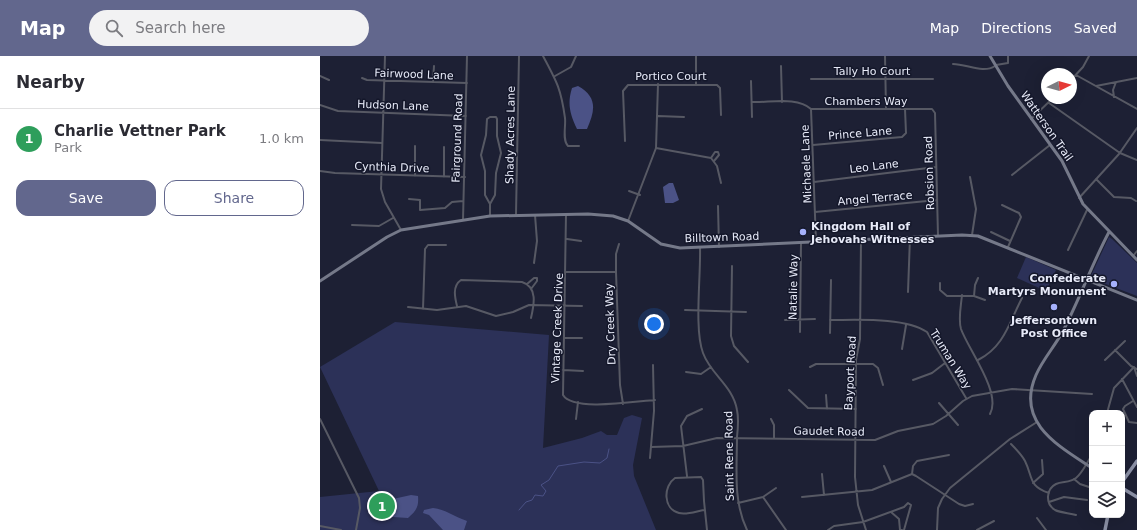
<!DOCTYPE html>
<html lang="en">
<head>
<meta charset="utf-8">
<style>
  :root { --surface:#fff; --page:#f2f2f3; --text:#2b2b33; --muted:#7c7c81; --line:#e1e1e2; --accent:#62678d }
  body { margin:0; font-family:"DejaVu Sans",sans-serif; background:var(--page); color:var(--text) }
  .controls { position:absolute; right:12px; bottom:12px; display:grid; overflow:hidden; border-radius:8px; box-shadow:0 4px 16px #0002 }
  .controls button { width:36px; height:36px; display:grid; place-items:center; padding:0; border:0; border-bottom:1px solid var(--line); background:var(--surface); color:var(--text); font:20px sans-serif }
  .compass { position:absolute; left:721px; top:12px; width:36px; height:36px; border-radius:50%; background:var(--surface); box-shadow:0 4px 16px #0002; rotate:85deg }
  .you { position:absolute; left:334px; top:268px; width:14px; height:14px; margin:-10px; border:3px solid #fff; border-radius:50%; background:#1a73e8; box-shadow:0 0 0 6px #1a73e833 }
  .badge { display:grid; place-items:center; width:26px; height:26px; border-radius:50%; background:var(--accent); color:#fff; font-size:13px; font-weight:700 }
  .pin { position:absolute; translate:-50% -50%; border:2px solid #fff; box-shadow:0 1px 4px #0006 }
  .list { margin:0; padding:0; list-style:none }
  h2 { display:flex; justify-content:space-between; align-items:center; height:52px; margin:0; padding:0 16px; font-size:17px }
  h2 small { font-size:13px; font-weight:400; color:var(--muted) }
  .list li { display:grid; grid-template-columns:26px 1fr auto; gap:12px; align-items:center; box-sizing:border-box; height:60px; padding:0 16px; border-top:1px solid var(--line) }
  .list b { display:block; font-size:15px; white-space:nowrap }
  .list p { margin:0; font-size:13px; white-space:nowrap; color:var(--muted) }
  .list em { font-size:13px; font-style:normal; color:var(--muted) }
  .actions { display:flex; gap:8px; padding:12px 16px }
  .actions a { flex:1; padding:9px 0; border:1px solid var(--accent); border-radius:12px; text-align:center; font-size:14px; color:var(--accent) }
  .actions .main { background:var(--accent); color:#fff }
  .icon { flex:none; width:22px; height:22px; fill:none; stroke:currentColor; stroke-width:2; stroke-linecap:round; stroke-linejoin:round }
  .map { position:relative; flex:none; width:817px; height:474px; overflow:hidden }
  header { display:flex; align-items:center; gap:24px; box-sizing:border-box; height:56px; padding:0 20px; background:var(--accent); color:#fff }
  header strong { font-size:19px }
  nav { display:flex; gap:22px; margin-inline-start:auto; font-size:14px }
  .search { width:280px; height:36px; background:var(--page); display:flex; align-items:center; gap:10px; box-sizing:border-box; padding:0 14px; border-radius:22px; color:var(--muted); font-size:15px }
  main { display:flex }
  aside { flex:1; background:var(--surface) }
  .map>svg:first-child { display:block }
  .green { fill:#2c3158 }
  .water { fill:#4b5286 }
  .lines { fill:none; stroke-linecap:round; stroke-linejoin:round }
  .stream { stroke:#4b5286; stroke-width:1 }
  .minor { stroke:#575964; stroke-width:2 }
  .secondary { stroke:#757989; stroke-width:3 }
  .primary { stroke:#8c91a6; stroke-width:3.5 }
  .poi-dot { fill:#a5b1fc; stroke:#14172a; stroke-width:1.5 }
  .labels { text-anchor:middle; stroke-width:3; stroke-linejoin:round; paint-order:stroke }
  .street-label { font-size:11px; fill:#e7eaf8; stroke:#14172a }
  .poi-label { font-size:11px; font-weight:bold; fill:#e7eaf8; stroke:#14172a; text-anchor:start }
</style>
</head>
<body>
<header>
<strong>Map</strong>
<div class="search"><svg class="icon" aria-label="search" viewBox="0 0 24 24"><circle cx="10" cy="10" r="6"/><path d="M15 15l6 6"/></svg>Search here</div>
<nav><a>Map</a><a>Directions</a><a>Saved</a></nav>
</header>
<main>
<aside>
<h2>Nearby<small></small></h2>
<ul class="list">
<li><span class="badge" style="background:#2e9e5b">1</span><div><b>Charlie Vettner Park</b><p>Park</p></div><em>1.0 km</em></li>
</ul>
<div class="actions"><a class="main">Save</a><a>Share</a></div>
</aside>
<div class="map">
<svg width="817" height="474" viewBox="0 0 817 474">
  <rect width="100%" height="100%" fill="#1d2034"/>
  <path class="green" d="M789,181L792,183L817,207V240L770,222Z
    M706,201L736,214L726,235L697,222Z
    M75,266L229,279L223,392L262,382L281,375L287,379H297L304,362L312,359L322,362L313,409L314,420L336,474H0V441L59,435L0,311Z"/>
  <path class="water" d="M258,30C278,41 275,55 267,73H257C250,58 247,48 252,32Z
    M349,127H353L359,144L353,147H345L343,131Z
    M91,439L98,440C99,451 96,455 88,462L73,461L62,453V451L73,443Z
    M113,452C125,453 135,461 147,465L144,474H123L109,459L103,457L104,454Z"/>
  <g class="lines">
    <path class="stream" d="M199,454L206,446L212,444L215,439L223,440L226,435L221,429L229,424L238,410L264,406L280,407L287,402L289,393"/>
    <path class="minor" d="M65,0L61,133L65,146L81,174
      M223,0C237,26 241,33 245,62C246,70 242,84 248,90H259
      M376,0V28
      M565,0L566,53
      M633,8C647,8 663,18 675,10
      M676,9L688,7V0
      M461,10L462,46
      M756,19L817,53
      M0,20L9,24
      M235,20L251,11L256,0
      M42,22L47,24L147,27
      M491,23H613
      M751,24L763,11L769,0
      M431,25L432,61
      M113,26L114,10
      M776,30L817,22
      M794,41L793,34L796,26
      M432,46C449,47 477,40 491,53H612L615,57L618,180
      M729,47L800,97L817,104
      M0,49L18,55L146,60
      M491,53L496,186
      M338,60L364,61
      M711,63L733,42
      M0,84L62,87
      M305,85L303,35L308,29H397L400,32L401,59
      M493,89L582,81L586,77L585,53
      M336,92L391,102L397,110L401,127
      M391,102L395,96H398L399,99L394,105
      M0,115L15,117L145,121
      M692,119L730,89
      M95,120V90
      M124,121V91
      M650,121L656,153L652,179
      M776,123L794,141L811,142L816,145
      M494,126L616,111
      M309,135L320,139
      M759,142L799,98L817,72
      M89,143L100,144V154L125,152L132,146L143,145
      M170,148L165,139V115L161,99L166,79L167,63L170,61H176L177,63V80L181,97L176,117L175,139L170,148V160
      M682,149L699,157L701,161L688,191
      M398,150L399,191
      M495,156L617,144
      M196,158L199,0
      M246,158L243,339C253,356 317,345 335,344
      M143,164L147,0
      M308,165L336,92L338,28
      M32,169L59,170L73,162
      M671,176L690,185
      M247,183L261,185
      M541,184L540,283L536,304L535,421L538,449L546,474
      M299,188L296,198V216L300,329L303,348
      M380,191C381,220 374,273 383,297C391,319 413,330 417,354C419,363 418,372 417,381C417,413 413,445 427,474
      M748,194L767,154
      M813,200L817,195
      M214,207L217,185L215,159
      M412,210L411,280L414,290L428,306
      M246,216H296
      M620,227V234L627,240H654L665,244
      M207,228L214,222H217V225L211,233
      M588,236L590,181
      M642,239C641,250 638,263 641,273C648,293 682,337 670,358
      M654,240L655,229L658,222
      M137,250C135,242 132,230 141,224L202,226C218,231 214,249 211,262
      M88,251L117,254L146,250L176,260L193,256L209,249L262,250
      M103,253L105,193L108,189H126
      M365,254L426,256
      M465,264L495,263
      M510,264C537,264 585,261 607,276L646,342
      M480,276L481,187
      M510,277L511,224
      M244,282H262
      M582,293L586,269
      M795,294L811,310L817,313
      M658,304C684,291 689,267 702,242
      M785,304L805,285
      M490,311L496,308H553L558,312L563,329
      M814,311L817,320
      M243,314L263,315
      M366,316L381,318L391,311
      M802,323L817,351
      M593,324L612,317L625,307
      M469,334L488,352L536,353
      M506,339L507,353
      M813,345L805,350L803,353L809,366L817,367
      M619,347L638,369
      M787,357L794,332L814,311
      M0,363L39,442L40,452L36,474
      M256,363L258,346
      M451,363L454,369V382
      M691,388C696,393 702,399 705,405C713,421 708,430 729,437
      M331,391L363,390L397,382L555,384L578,375L613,368L626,360L643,345L652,340L692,333L772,338
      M330,402L334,355L333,309
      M564,410L571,426
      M502,418L504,439
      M592,418L593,410L597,405L629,399
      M367,420L361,370L367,360L382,353
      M381,421L355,422C343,430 343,453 359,457C367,459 377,455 384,454
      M381,421L383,424L384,445L387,474
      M754,423L760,428L772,432
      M713,427L723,418L722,404
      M443,441L466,474
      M482,441L552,434L592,418L596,420L639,448L645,450L653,448
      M729,446L744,441L767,444
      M418,447L443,441L456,432
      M571,456L579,463L580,474H582
      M756,459C750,457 741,457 735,454C725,448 726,433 736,428C742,425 750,427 756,422C763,416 767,406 772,399
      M717,462L726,474
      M0,470L21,474
      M508,474L514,470L543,466L584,451L588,447L591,449L584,474
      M617,474L618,452L622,443L630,432L690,383L717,366
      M657,474L674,465"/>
    <path class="secondary" d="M670,0L688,30L742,105L763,148L817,204
      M0,225L67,181L81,174L170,160L268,158L293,160L308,165L341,188L360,192L642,179L658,180L817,244
      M772,412C739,390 695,367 716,319C723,303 735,290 743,275C760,242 772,208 789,176"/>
    <path class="primary" d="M802,426L817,405
      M802,432L817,441
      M785,474L788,459"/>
  </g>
  <g class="poi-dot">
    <circle cx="483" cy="176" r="4"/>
    <circle cx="794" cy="228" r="4"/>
    <circle cx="734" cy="251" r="4"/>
  </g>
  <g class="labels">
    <g class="street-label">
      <text x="552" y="19">Tally Ho Court</text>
      <text transform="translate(94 18) rotate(2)" y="4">Fairwood Lane</text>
      <text x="351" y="24">Portico Court</text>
      <text x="546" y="49">Chambers Way</text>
      <text transform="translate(73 49) rotate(2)" y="4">Hudson Lane</text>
      <text transform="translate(727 70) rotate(55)" y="4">Watterson Trail</text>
      <text transform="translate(540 77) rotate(-5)" y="4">Prince Lane</text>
      <text transform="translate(190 79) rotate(-89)" y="4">Shady Acres Lane</text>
      <text transform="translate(137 82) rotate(-88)" y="4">Fairground Road</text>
      <text transform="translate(486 108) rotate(-92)" y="4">Michaele Lane</text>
      <text transform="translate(554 110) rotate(-7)" y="4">Leo Lane</text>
      <text transform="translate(72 111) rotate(2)" y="4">Cynthia Drive</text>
      <text transform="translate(609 117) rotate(-92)" y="4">Robsion Road</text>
      <text transform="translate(555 142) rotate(-5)" y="4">Angel Terrace</text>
      <text transform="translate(402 181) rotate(-2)" y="4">Billtown Road</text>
      <text transform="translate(473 231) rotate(-89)" y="4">Natalie Way</text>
      <text transform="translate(290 268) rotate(-92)" y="4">Dry Creek Way</text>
      <text transform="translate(237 272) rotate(-88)" y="4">Vintage Creek Drive</text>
      <text transform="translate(631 303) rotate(58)" y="4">Truman Way</text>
      <text transform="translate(530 317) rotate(-87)" y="4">Bayport Road</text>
      <text transform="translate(509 375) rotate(1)" y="4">Gaudet Road</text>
      <text transform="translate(409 400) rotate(-91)" y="4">Saint Rene Road</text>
    </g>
    <g class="poi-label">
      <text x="491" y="174">Kingdom Hall of<tspan x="491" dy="13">Jehovahs Witnesses</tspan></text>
      <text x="786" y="226" text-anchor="end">Confederate<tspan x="786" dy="13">Martyrs Monument</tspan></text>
      <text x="734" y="268" text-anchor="middle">Jeffersontown<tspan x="734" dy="13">Post Office</tspan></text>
    </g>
  </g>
</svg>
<div class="controls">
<button>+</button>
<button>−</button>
<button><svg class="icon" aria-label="layers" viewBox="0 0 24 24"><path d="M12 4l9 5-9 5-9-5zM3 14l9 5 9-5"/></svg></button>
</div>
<svg class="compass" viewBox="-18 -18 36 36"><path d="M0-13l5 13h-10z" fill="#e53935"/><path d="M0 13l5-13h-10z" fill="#7c7c81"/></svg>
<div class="you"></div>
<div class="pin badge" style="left:62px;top:450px;background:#2e9e5b">1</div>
</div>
</main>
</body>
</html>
